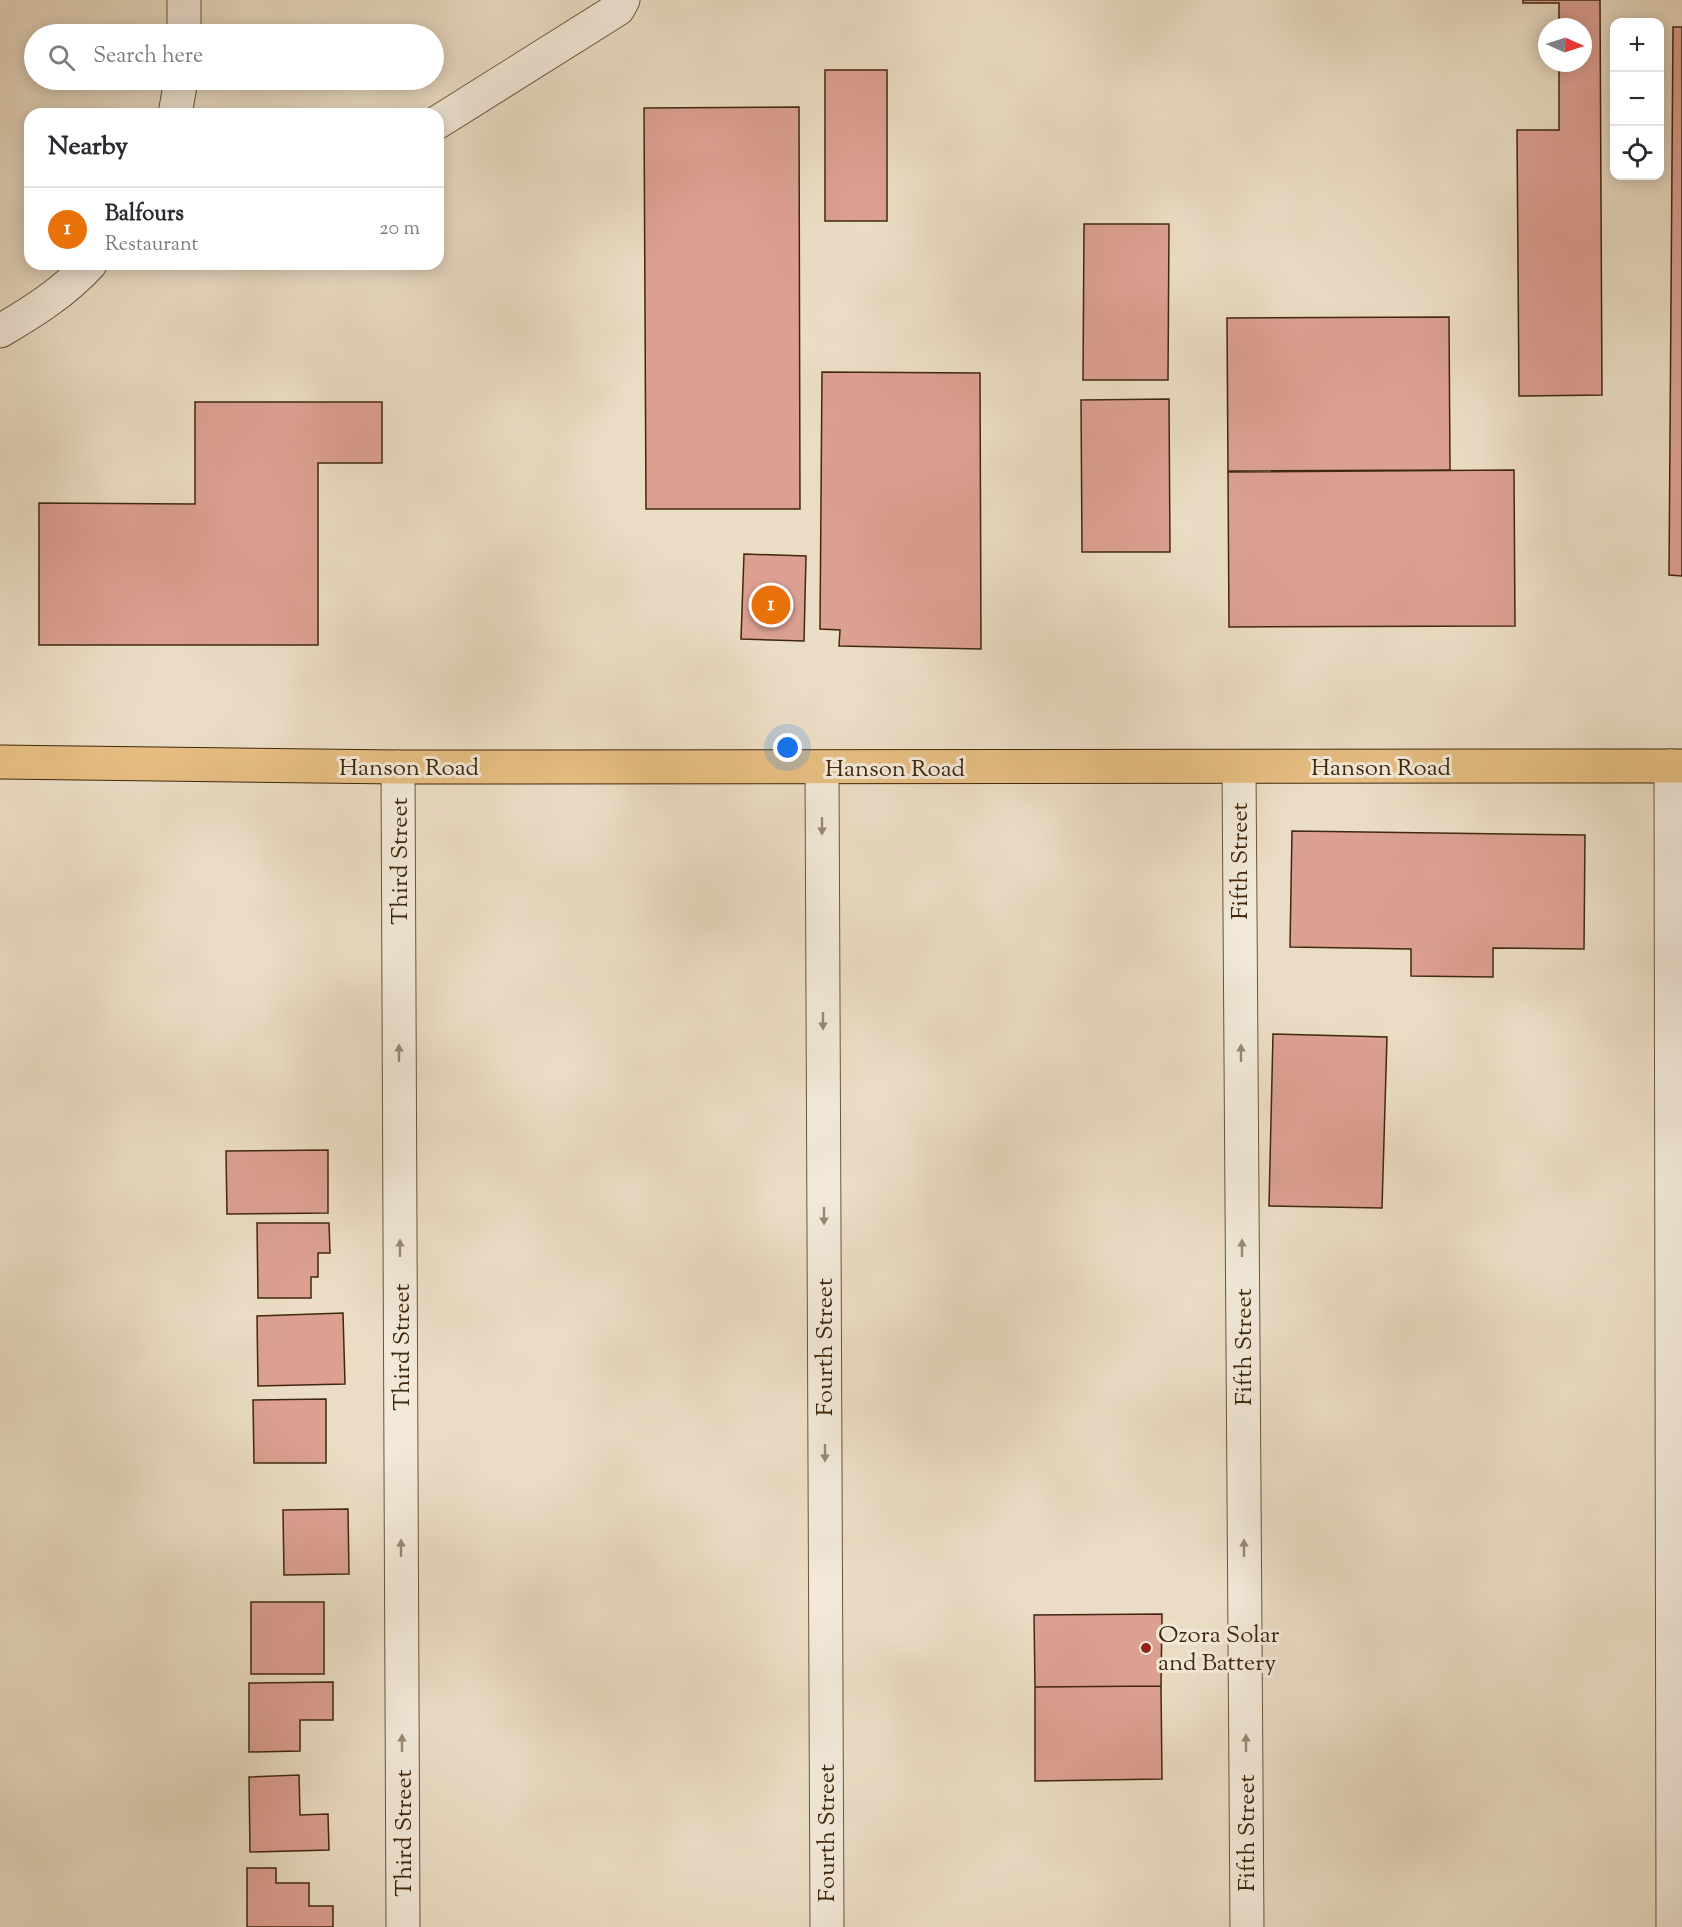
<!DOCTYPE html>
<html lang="en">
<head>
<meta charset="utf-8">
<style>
  :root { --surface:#fff; --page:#f2f2f3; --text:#2b2b33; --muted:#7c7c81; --line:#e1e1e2; --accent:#b45309 }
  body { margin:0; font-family:"Sorts Mill Goudy",serif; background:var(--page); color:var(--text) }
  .controls { position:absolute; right:18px; top:18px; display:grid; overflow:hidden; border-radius:12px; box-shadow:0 3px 15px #0003 }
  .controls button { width:54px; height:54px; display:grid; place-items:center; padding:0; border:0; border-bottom:2px solid var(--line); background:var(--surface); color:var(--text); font:30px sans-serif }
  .compass { position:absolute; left:1538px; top:18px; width:54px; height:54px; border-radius:50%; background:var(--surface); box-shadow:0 3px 15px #0003; rotate:93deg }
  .you { position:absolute; left:788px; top:748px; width:21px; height:21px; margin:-15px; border:4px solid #fff; border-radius:50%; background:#1a73e8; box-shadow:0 0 0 9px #1a73e833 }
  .badge { display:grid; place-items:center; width:39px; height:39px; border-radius:50%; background:var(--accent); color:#fff; font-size:20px; font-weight:700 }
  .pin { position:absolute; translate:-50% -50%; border:3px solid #fff; box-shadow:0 2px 6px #0006 }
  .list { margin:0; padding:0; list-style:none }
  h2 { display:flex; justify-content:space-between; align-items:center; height:78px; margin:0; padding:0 24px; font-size:26px }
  h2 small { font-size:20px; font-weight:400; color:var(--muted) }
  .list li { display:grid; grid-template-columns:39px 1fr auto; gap:18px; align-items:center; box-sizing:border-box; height:84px; padding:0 24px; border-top:2px solid var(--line) }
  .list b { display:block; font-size:22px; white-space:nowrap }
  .list p { margin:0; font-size:20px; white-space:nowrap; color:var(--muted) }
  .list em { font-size:20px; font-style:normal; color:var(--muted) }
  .icon { flex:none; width:33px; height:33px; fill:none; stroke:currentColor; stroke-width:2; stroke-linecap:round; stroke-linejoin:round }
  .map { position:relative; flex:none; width:1682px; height:1927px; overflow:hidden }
  .search { position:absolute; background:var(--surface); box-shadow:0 3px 15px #0003; left:24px; top:24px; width:420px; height:66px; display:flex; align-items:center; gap:15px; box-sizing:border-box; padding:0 21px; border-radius:33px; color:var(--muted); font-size:22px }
  .panel { position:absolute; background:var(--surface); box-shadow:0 3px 15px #0003; left:24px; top:108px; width:420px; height:162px; border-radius:18px }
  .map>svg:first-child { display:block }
  .building { fill:#dca093; stroke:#40280c; stroke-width:1.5 }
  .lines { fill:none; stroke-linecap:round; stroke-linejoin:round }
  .minor-casing { stroke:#6b553a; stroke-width:35 }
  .major-casing { stroke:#40280c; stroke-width:35 }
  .minor { stroke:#f2e9d9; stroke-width:33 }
  .major { stroke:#e6be82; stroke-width:33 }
  .oneway { fill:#998872 }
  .poi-dot { fill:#8f2418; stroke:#f2e9d9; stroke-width:2 }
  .labels { text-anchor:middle; stroke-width:6; stroke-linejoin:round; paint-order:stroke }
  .street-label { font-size:24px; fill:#40280c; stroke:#f2e9d9 }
  .poi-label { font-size:24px; fill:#40280c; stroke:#f2e9d9; text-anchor:start }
</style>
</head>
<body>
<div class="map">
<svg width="1682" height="1927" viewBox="0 0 1682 1927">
  <rect width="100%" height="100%" fill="#ebddc5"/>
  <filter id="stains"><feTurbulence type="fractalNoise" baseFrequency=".00333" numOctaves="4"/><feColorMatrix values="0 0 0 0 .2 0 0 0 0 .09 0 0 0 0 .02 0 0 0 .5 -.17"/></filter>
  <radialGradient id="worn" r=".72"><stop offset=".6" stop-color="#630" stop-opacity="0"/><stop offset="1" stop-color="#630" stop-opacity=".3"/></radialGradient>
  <path class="building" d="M1523,0H1600L1602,395L1519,396L1517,130H1559V63H1583V27H1559V3H1523Z
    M1673,27H1682V576L1669,575Z
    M825,70H887V221H825Z
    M799,107L800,509H646L644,108Z
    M1084,224H1169L1168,380H1083Z
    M1449,317L1450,470L1228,471L1227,318Z
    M822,372L980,373L981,649L839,646L840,630L820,629Z
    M1169,399L1170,552H1082L1081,400Z
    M195,402H382V463H318V645H39V503L195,504Z
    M1514,470L1515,626L1229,627L1228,472Z
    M744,554L806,556L804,641L741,639Z
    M1292,831L1585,835L1584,949L1493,948V977L1411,976V949L1290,947Z
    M1273,1034L1387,1037L1382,1208L1269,1206Z
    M328,1150V1213L227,1214L226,1151Z
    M257,1223H329L330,1253H318V1277H311V1298H258Z
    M343,1313L345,1384L258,1386L257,1316Z
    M326,1399V1463H254L253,1400Z
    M348,1509L349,1574L284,1575L283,1510Z
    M251,1602H324V1674H251Z
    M1162,1614L1161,1686L1035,1687L1034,1615Z
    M333,1682V1720H300V1751L249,1752V1683Z
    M1161,1686L1162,1779L1035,1781V1687Z
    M299,1775L300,1815L328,1814L329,1850L250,1852L249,1777Z
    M247,1868H276V1883H309V1906H333V1927H247Z"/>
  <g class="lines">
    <g class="minor-casing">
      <path id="minor" d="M184,0V34
        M175,114L181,80
        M438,122L618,9L623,0
        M0,331C33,312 64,292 90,264
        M1671,766L1673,1927
        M398,767L403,1927
        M1239,767L1247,1927
        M822,768L827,1927"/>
    </g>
    <g class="major-casing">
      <path id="major" d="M0,762L398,767L1682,766"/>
    </g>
    <use href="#minor" class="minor"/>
    <use href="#major" class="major"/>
  </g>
  <defs><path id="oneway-solid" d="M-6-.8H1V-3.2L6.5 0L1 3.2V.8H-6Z" transform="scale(1.5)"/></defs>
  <g class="oneway">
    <use href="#oneway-solid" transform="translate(822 826) rotate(90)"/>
    <use href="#oneway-solid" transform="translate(823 1021) rotate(90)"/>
    <use href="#oneway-solid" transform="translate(399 1053) rotate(-90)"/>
    <use href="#oneway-solid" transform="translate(1241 1053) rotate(-90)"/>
    <use href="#oneway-solid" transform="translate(824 1216) rotate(90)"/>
    <use href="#oneway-solid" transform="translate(400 1248) rotate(-90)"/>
    <use href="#oneway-solid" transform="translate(1242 1248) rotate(-90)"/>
    <use href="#oneway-solid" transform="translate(825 1453) rotate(90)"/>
    <use href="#oneway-solid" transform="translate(401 1548) rotate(-90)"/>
    <use href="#oneway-solid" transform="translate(1244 1548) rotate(-90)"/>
    <use href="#oneway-solid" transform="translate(402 1743) rotate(-90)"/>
    <use href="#oneway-solid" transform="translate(1246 1743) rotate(-90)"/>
  </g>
  <circle class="poi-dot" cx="1146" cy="1648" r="6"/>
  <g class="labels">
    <g class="street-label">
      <text x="409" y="775">Hanson Road</text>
      <text x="1381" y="775">Hanson Road</text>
      <text x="895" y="776">Hanson Road</text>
      <text transform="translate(399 861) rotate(-90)" y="8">Third Street</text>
      <text transform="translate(1239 861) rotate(-90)" y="8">Fifth Street</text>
      <text transform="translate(401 1347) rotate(-90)" y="8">Third Street</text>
      <text transform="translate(824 1347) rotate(-90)" y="8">Fourth Street</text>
      <text transform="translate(1243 1347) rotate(-90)" y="8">Fifth Street</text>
      <text transform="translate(403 1833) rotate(-90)" y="8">Third Street</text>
      <text transform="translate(826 1833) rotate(-90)" y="8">Fourth Street</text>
      <text transform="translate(1246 1833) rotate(-90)" y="8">Fifth Street</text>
    </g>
    <g class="poi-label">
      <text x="1158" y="1642">Ozora Solar<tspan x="1158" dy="28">and Battery</tspan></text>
    </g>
  </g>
  <rect width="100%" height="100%" filter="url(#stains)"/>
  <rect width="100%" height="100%" fill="url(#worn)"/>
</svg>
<div class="controls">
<button>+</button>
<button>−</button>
<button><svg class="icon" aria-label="locate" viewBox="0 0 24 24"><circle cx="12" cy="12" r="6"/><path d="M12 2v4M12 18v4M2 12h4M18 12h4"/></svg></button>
</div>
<svg class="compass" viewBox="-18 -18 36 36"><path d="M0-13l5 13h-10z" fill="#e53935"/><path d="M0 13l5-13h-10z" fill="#7c7c81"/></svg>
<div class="you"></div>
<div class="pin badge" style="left:771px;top:605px;background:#e8710a">1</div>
<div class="search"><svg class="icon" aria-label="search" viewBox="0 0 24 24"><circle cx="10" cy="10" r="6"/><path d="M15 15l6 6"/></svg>Search here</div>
<section class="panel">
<h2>Nearby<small></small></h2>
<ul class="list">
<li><span class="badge" style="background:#e8710a">1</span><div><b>Balfours</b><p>Restaurant</p></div><em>20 m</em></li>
</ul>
</section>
</div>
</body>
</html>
